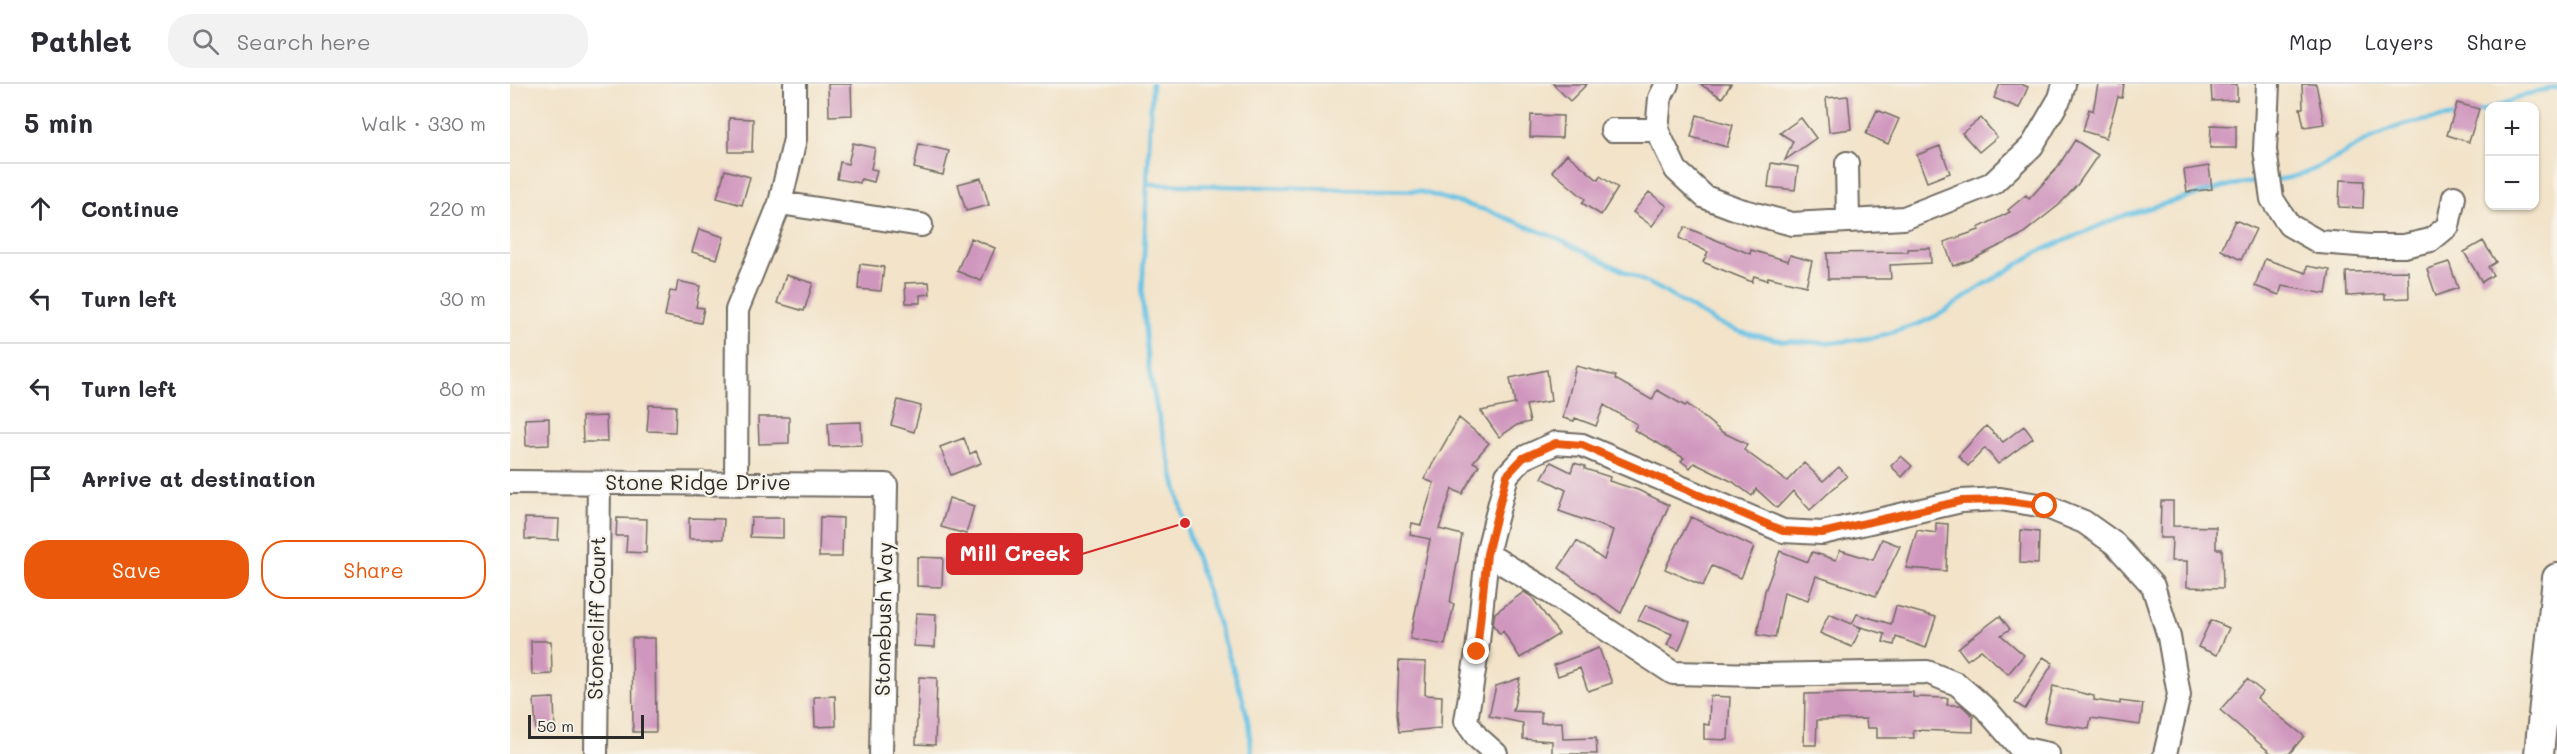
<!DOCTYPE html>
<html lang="en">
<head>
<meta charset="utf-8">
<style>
  :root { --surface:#fff; --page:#f2f2f3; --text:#2b2b33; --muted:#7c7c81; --line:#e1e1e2; --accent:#ea580c }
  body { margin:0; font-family:Mali,sans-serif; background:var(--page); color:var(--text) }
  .controls { position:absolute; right:18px; top:18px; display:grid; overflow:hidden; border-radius:12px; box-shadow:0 2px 4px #0004 }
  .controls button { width:54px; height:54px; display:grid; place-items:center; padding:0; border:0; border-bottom:2px solid var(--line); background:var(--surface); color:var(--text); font:30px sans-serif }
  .scale { position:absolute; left:18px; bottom:15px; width:116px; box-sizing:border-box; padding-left:6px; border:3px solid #2b2b2b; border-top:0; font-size:16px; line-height:21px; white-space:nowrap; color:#2b2b2b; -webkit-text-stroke:4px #f7f3e8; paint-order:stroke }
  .stop { position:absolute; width:18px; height:18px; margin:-14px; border:4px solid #ea580c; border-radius:50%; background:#fff }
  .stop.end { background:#ea580c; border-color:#fff; box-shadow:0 2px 6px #0008 }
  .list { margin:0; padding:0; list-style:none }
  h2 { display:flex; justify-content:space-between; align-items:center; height:78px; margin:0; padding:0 24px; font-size:26px }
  h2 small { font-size:20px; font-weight:400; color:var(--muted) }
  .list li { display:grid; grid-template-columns:39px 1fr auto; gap:18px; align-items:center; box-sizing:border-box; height:90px; padding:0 24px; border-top:2px solid var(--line) }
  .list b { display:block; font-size:22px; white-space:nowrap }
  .list em { font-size:20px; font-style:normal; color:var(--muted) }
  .actions { display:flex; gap:12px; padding:18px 24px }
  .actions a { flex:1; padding:14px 0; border:2px solid var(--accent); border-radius:24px; text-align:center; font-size:21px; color:var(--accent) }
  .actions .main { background:var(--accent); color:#fff }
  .icon { flex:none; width:33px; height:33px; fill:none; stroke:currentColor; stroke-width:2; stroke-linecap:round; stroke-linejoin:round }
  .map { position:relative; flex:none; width:2047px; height:670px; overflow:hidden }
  header { display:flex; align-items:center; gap:36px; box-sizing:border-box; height:84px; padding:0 30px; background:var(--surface); border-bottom:2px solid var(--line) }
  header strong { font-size:28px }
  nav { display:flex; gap:33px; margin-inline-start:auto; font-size:21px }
  .search { width:420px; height:54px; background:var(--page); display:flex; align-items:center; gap:15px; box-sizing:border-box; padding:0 21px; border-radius:24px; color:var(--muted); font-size:22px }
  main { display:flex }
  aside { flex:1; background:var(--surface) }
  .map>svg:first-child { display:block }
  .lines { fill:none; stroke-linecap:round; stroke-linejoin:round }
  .stream { stroke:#67c2e5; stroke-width:4.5 }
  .building { fill:#d097be }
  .minor-casing { stroke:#716b62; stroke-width:26 }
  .major-casing { stroke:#716b62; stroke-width:32 }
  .minor { stroke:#fff; stroke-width:22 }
  .major { stroke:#fff; stroke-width:28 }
  .route { stroke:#ea580c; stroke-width:8 }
  .labels { text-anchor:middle; stroke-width:4.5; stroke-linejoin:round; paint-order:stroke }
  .street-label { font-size:21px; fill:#2b2b2b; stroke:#f7f3e8 }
  .leader { fill:none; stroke:#d62828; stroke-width:2 }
  .callout-dot { fill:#d62828; stroke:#f7f3e8; stroke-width:2 }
  .callout { fill:#d62828; stroke:#d62828; stroke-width:2 }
  .callout-label { font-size:22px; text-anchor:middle; font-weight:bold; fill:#fff }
</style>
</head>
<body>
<header>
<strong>Pathlet</strong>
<div class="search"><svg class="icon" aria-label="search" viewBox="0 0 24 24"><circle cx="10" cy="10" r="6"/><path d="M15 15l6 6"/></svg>Search here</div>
<nav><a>Map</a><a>Layers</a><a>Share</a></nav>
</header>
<main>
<aside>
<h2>5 min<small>Walk · 330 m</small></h2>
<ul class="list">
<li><svg class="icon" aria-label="ahead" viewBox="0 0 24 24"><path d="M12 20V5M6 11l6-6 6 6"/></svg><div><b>Continue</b></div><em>220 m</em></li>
<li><svg class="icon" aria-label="left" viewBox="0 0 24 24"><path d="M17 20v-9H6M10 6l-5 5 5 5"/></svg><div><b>Turn left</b></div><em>30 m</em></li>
<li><svg class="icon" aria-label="left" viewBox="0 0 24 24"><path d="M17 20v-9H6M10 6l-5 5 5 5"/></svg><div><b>Turn left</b></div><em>80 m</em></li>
<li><svg class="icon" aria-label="arrive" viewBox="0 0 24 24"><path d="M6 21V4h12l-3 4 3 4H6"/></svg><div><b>Arrive at destination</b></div></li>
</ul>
<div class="actions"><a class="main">Save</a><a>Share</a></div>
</aside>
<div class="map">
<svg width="2047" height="670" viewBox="0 0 2047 670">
  <rect width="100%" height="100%" fill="#f7f3e8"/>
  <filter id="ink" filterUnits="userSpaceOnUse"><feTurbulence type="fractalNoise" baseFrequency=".0167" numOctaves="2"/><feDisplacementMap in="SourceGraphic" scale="12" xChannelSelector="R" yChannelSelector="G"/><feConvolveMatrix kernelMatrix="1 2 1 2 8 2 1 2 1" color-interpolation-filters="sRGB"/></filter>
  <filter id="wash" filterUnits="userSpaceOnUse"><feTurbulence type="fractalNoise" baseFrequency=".008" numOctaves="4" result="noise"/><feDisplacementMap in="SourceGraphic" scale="24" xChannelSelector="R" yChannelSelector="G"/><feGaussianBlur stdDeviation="1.35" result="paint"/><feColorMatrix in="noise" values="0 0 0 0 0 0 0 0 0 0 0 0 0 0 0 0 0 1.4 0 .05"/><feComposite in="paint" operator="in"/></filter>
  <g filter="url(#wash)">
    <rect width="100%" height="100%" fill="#f2e3c9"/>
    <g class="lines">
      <path class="stream" d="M642,0L632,212L638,281L647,326L675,439L733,615L738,637L742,670
        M1987,22L2027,7L2047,4
        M1963,29L1980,25
        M1765,96C1805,92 1834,67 1870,50C1897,37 1918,36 1946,32
        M638,100L908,107L979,127L1044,153L1148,204L1207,239L1230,248L1274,257L1321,259L1367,253L1411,239L1432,229L1470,203L1530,167L1615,131L1721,101L1753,97"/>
    </g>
    <g id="blocks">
      <path class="building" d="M318,0H341L342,31L319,32Z
        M1043,0H1077L1060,17Z
        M1190,0H1221L1212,14Z
        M1490,0H1511L1518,3L1509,24L1484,14Z
        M1588,0H1614L1612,14L1608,13L1596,54L1573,47L1579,25L1583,27Z
        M1701,0H1727V16L1702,17Z
        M1792,0H1806L1814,40L1794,43L1790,24H1793Z
        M1338,12L1341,45L1319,48L1316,14Z
        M1947,19L1969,25L1959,58L1937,51Z
        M1367,26L1389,35L1378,60L1356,50Z
        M1021,31L1053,32L1052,54L1020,53Z
        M1187,31L1223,41L1217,63L1181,53Z
        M219,34L243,35L242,68H219Z
        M1291,34L1306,54L1275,76L1283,57L1270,49Z
        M1471,34L1487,53L1469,68L1452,49Z
        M1701,41L1726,42V64H1700Z
        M1565,56L1588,71L1568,100L1549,121L1511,151L1461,176L1443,182L1434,158L1469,146L1468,144L1500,128L1498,126L1516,111L1519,115L1547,84Z
        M343,59L365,64L361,85L367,86L364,98L351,95L350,99L327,95L330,78L338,80Z
        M409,60L439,67L433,91L404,84Z
        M1430,62L1440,89L1417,98L1407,71Z
        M1057,70L1088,96L1090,92L1108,104L1091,131L1072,119L1075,115L1042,87Z
        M1261,79L1288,83L1285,106L1258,103Z
        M1699,82L1702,105L1677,108L1674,86Z
        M215,86L240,93L232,121L207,114Z
        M471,94L479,121L456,127L448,100Z
        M1830,96L1854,97L1853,124L1829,123Z
        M1139,108L1157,122L1142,142L1123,128Z
        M1725,136L1746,145L1731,176L1711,166Z
        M1175,143L1240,170L1241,166L1278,177L1280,171L1302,177L1296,202L1258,193L1257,196L1244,192L1242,198L1193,178L1198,168L1169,154Z
        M189,145L214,153L207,175L182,168Z
        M461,154L485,164L471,197L447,187Z
        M1973,157L1986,178L1978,183L1983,191L1972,198L1954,168Z
        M1420,164L1421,179L1380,181L1381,195H1318L1317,169L1398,168V165Z
        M1755,175L1796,189L1797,182L1820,186L1816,210L1772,202L1769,211L1745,202Z
        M1939,178L1948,204L1926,212L1917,185Z
        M350,180L374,183L371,207L348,205Z
        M1898,187L1899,214L1875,215V210L1837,212L1836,188Z
        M276,191L303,199L294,227L267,219Z
        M168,197L190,202L186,223L194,224L191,239L155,232L160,207L166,208Z
        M419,198L420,210L410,211V219H396L395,199Z
        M1066,282L1106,292L1105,295L1142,316L1147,306L1175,322L1177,320L1212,348L1237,360L1234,366L1277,397L1294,379L1313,397L1329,383L1337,392L1300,426L1283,407L1267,424L1246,405L1242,412L1223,398L1184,379L1180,384L1171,377L1174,374L1124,346L1127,340L1094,321L1086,342L1065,334L1064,337L1053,334Z
        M1037,286L1041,317L1016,321L1020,338L1007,341L989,353L971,327L1005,320L1000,294Z
        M388,316L411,322L404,348L381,341Z
        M139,321L166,322L165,348L137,347Z
        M96,332L97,358H73L72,333Z
        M248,333H279V359L249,360Z
        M39,334V361L16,362L15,335Z
        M949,334L979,359L963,378L969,381L952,410L942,405L929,445L952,451L940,519L944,520L935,561L900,555L920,455L900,451L902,439L911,441L924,399L914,395Z
        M351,338L352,361L319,362L318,339Z
        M1476,342L1493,358L1514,342L1523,354L1488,380L1475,364L1458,382L1448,372Z
        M454,354L460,370L466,367L471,379L441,391L430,363Z
        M1391,372L1402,382L1392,393L1381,382Z
        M1041,378L1061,388L1064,379L1075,382V385L1100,393L1099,397L1128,406L1159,421L1111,529L1049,484L1067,457L1094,476L1103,446L1049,427L1056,406L1032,394Z
        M439,414L464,422L456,450L431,443Z
        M1651,417H1663V442L1706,443V465H1712L1713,504L1677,503V477H1661L1662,454H1650Z
        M310,433L333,434L332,473H309Z
        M1181,433L1244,463L1231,494L1202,482L1193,502L1155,485Z
        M15,434L49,435L48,456L15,455Z
        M107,434L137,435L136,469L116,468L117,452H106Z
        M179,434L214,435L213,455H179Z
        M241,434H273V454L240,453Z
        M1426,439L1438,440L1436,487L1396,484L1407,446L1426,449Z
        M1511,446L1529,448L1528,480L1510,479Z
        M1372,455L1390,462L1366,512L1306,492L1298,516L1274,508L1265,554L1247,551L1255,507L1270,467L1298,478L1302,468L1326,476L1330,466L1363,476Z
        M407,473L433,474L432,503L407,502Z
        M1014,508L1022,513L1049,550L1010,574L993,547L990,550L983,541L985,529Z
        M1136,521L1180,538L1169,566L1157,561L1162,550L1128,536Z
        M1386,522L1426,533L1416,564L1386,553L1384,561L1373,558L1375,550L1344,541L1351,544L1342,563L1310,549L1319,530L1342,540L1347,530L1381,540Z
        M406,529L426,530L425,563L404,562Z
        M1490,532L1500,545L1491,551L1514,571L1498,590L1471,566L1457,576L1448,564Z
        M1701,536L1719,544L1707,571L1688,563Z
        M122,554H145L146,648H123Z
        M21,557H41L42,590L22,591Z
        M1089,564L1102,599L1078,607L1070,584L1048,592L1044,581Z
        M1533,573L1543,579L1515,625L1505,619Z
        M889,577L916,578L915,611L932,612L931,644L889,648L887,630Z
        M409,593L427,594L425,661L406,660Z
        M1010,594L1003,627L1031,628V639L1052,638L1053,655L1086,654L1087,670H1042V657L1013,655V639L979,632L986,602Z
        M1737,595L1753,608L1747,614L1794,652L1779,670H1762L1710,626Z
        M1543,602L1584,612V616L1610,620V617L1633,620L1630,641L1581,634L1579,645L1534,638Z
        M1403,608V613L1438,614L1437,621H1451L1463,632V648L1403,646L1404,654H1367V644H1357L1356,635L1307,636L1306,661H1294L1295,610Z
        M325,612L326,642L305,643L304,613Z
        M1200,612L1220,613L1218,656L1194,655V640L1199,641Z
        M44,614L45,646L26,647L24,615Z"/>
    </g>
  </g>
  <g filter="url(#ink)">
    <use href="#blocks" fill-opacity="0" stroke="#716b62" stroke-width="1.5"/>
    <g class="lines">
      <g class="minor-casing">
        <path id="minor" d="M1157,0L1150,14L1147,46L1166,86L1195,113L1227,125L1282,140L1394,134L1483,99L1522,62L1550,14L1554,0
          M1758,0L1755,66L1762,115L1779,141L1809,158L1860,162H1894L1921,156L1938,142L1944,113
          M1102,46H1147
          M1337,79L1338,137
          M270,119L411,141
          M0,398L376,401L371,670
          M226,398L227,226L270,119L285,55V0
          M977,470L1032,503L1163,589L1251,591L1417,588L1447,600L1476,625L1510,664L1538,670
          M86,670L89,399
          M986,670L967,653L956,637L967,568L977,470L997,391L1013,374L1046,359L1072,361L1273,447L1312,449L1451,417L1490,415L1535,422L1574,438L1605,460L1643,502L1659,553L1669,611L1655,670"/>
      </g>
      <g class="major-casing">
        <path id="major" d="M2029,670L2047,494"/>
      </g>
      <use href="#minor" class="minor"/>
      <use href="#major" class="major"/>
    </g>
  </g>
  <g class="lines" filter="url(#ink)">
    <path class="route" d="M967,568L977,470L997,391L1013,374L1046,359L1072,361L1273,447L1312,449L1451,417L1490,416L1535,422"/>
  </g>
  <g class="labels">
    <g class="street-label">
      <text x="188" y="406">Stone Ridge Drive</text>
      <text transform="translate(87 534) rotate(-89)" y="7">Stonecliff Court</text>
      <text transform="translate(374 535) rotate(-89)" y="7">Stonebush Way</text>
    </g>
  </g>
  <path class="leader" d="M675 439L572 470"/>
  <circle class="callout-dot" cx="675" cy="439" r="6"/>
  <rect class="callout" x="437" y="450" width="135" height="40" rx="6"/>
  <g class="callout-label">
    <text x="505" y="477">Mill Creek</text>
  </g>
</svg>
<div class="controls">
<button>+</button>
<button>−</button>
</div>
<div class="scale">50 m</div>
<div class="stop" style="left:1535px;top:422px"></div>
<div class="stop end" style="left:967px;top:568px"></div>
</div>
</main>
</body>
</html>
